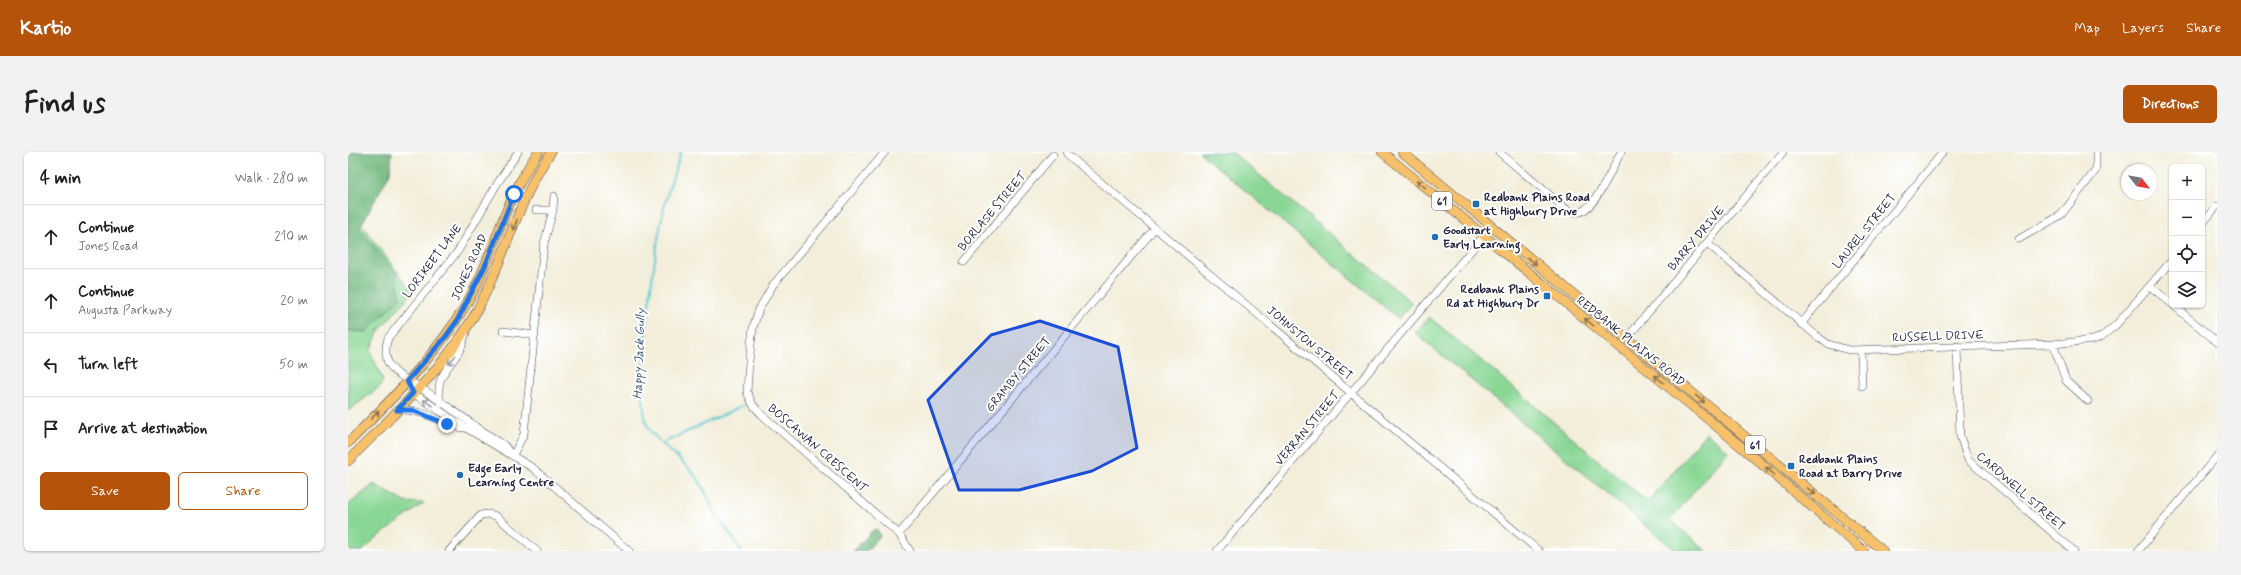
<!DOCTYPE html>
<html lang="en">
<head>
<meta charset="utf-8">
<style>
  :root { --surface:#fff; --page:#f2f2f2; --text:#202124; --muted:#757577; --line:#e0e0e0; --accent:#b45309 }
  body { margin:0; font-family:Mynerve,sans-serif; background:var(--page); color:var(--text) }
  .controls { position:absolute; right:12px; top:12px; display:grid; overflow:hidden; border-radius:6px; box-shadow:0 1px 3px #0004 }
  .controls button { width:36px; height:36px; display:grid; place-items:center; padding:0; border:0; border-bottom:1px solid var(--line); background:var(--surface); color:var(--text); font:20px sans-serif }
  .compass { position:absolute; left:1773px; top:12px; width:36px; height:36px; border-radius:50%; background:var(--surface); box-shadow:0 1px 3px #0004; rotate:121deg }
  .stop { position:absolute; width:12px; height:12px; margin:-9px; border:3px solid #1a73e8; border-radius:50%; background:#fff }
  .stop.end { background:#1a73e8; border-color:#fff; box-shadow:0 1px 4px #0008 }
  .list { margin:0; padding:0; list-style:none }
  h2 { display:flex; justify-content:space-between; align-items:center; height:52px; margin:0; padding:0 16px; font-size:17px }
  h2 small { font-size:13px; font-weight:400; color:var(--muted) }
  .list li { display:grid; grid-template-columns:26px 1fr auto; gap:12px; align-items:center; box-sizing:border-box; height:64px; padding:0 16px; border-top:1px solid var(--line) }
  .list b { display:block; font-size:15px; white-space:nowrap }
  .list p { margin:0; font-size:13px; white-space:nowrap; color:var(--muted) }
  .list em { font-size:13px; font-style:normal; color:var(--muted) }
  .actions { display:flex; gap:8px; padding:12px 16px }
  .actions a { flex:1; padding:9px 0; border:1px solid var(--accent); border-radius:6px; text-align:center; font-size:14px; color:var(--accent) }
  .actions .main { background:var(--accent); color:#fff }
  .icon { flex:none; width:22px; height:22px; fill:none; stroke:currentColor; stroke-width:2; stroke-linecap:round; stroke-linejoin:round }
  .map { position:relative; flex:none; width:1869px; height:399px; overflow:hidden; border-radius:6px }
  header { display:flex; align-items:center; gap:24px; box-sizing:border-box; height:56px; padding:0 20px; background:var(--accent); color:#fff }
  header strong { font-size:19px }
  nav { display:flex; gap:22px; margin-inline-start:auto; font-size:14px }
  .intro { display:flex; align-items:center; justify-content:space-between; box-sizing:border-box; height:96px; padding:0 24px }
  h1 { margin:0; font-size:28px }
  .button { padding:10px 18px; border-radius:6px; background:var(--accent); color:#fff; font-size:14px; font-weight:700 }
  main { display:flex; gap:24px; padding:0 24px }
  aside { flex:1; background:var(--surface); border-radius:6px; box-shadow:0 1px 3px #0004 }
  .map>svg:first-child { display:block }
  .green { fill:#8ad795; stroke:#567c68 }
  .forest { fill:#6fb87e; stroke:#486d5c }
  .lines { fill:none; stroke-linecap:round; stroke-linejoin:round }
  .stream { stroke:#5dcad1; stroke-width:2 }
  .minor-casing { stroke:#414153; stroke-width:8 }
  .major-casing { stroke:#414153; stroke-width:10 }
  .minor { stroke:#fff; stroke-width:7 }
  .major { stroke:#f6c16b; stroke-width:9 }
  .oneway { stroke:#8c7253 }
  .oneway2 { stroke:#9c9ca7 }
  .route { stroke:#1a73e8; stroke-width:5 }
  .marked { fill:#1d4ed8; fill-opacity:0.2; stroke:#1d4ed8; stroke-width:3; stroke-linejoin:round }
  .poi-dot { fill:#1f6fb2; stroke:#fff; stroke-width:1.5 }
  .labels { text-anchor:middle; stroke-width:4; stroke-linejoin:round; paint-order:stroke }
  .shield { fill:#fff; stroke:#646476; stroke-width:1 }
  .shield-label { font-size:11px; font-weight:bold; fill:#22223b }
  .poi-label { font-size:12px; font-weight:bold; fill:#22223b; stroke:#fff; text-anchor:start }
  .street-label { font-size:12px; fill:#22223b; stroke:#fff }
  .water-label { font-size:13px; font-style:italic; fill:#375d70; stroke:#fff }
</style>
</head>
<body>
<header>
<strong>Kartio</strong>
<nav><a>Map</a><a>Layers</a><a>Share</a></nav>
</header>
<div class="intro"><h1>Find us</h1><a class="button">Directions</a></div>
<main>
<aside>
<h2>4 min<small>Walk · 280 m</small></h2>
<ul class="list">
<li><svg class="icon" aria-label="ahead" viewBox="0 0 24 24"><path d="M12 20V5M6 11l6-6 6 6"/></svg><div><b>Continue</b><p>Jones Road</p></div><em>210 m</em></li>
<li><svg class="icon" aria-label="ahead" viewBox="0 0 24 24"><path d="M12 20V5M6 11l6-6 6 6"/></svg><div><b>Continue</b><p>Augusta Parkway</p></div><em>20 m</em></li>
<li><svg class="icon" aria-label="left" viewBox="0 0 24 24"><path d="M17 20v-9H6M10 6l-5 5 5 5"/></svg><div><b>Turn left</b></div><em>50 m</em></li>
<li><svg class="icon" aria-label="arrive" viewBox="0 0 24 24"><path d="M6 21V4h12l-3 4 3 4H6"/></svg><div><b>Arrive at destination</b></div></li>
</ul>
<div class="actions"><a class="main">Save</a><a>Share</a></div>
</aside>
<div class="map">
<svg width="1869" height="399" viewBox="0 0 1869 399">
  <rect width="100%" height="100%" fill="#fff"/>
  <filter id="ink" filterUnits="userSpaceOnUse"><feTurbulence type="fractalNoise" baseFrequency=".025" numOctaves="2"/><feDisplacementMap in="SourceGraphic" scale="8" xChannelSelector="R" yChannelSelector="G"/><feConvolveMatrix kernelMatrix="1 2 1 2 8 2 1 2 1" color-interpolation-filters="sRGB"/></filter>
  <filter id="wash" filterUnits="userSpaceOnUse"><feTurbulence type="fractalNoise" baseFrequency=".012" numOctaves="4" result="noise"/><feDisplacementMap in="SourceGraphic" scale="16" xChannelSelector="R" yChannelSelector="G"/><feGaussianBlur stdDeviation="0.9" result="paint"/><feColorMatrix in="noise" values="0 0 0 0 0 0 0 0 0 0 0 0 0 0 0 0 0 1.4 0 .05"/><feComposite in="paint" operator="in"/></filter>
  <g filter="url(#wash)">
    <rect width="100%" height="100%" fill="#f3eeda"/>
    <path class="green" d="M851,0H884L1064,151L1051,167Z
      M0,55L65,140L32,177L22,199L35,228L32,235L0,259Z
      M1081,165C1155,225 1226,289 1300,350L1358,281L1380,299L1322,368L1359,399H1328L1067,181Z
      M26,332L57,350L76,351L27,387L15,399H0V353Z"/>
    <path class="forest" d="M0,0H44L42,21L11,77L48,121L52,146L18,180L0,179Z
      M529,377L532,384L518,399H505L525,378Z"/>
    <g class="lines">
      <path class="stream" d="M333,0C328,17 321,34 317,52C308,87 284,251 301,277C313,294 333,306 346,322C356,333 359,346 366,359C374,373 386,384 393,399
        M315,291L396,253"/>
    </g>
  </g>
  <g filter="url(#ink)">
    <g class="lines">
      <g class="minor-casing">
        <path id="minor" d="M537,0L425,133L411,157L405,176L401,209L399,240L405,253L414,263L551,382L562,399
          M1151,0L1217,56C1222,59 1227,61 1232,60C1248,56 1265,14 1273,0
          M719,2L1191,399
          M188,58H205
          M1854,72L1869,54
          M1671,87L1713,63L1748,18V0
          M1359,91L1470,185L1480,192L1501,198L1705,192L1745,188L1753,185L1768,173L1824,108
          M616,110L705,3
          M1802,134L1824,152
          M1825,153L1869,190
          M1453,172L1595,0
          M155,179L187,183
          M1279,186L1435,0
          M1705,192L1718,229L1740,249
          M1609,194L1612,284L1620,308L1726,399
          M1513,198L1514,234
          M59,229L65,241L118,276L185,316L281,399
          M93,252C85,224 101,218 113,196C115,191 116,186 118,181
          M49,258C72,256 92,270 113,276
          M162,301L156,293C128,275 101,255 73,236C63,229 51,226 43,215C36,206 37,196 40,186L110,99L149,32L170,0
          M165,303L176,282L196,92L205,58L206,44
          M551,382L807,76
          M101,399L133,363L140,362L148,364L189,399
          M869,399L1143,75
          M1790,399L1869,304"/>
      </g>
      <g class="major-casing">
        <path id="major" d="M1034,0L1384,287L1516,399
          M1054,0L1535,399
          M0,291C45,246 93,199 124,142C141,110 150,75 166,42C173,27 181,14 190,0
          M0,309C43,265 97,216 127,162C156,110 169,49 203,0"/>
      </g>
      <use href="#minor" class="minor"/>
      <use href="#major" class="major"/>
    </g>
    <defs><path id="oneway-shaft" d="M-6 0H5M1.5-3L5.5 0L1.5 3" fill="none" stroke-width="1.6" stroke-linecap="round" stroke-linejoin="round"/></defs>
    <g class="oneway">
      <use href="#oneway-shaft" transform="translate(1073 32) rotate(-141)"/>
      <use href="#oneway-shaft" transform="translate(167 73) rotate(111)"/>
      <use href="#oneway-shaft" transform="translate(1184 109) rotate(39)"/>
      <use href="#oneway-shaft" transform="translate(1241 170) rotate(-141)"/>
      <use href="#oneway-shaft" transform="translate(1311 227) rotate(-141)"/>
      <use href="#oneway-shaft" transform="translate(1352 247) rotate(40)"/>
      <use href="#oneway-shaft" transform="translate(27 263) rotate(-46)"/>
      <use href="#oneway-shaft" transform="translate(1422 319) rotate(-140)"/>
      <use href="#oneway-shaft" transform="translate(1463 339) rotate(40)"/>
    </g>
    <g class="oneway2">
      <use href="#oneway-shaft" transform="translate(104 208) rotate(128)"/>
      <use href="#oneway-shaft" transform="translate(80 251) rotate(-146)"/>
    </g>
  </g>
  <g class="lines" filter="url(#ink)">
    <path class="route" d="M99,272L64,258H49L65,241L59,229L96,187L109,169L137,114L166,42"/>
  </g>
  <path class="marked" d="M692,169L770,195L789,296L744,319L671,338H611L580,248L643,183Z"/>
  <g class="poi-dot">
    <rect x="1124" y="48" width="8" height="8" rx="2"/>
    <circle cx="1087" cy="85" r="4"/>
    <rect x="1195" y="140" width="8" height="8" rx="2"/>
    <rect x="1439" y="310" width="8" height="8" rx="2"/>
    <circle cx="112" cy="323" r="4"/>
  </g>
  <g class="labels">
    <g class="shield">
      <rect x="1084" y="40" width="20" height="18" rx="3"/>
      <rect x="1397" y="284" width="20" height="18" rx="3"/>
    </g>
    <g class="shield-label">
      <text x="1094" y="53">61</text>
      <text x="1407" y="297">61</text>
    </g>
    <g class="poi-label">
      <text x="1136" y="49">Redbank Plains Road<tspan x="1136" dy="14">at Highbury Drive</tspan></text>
      <text x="1095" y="82">Goodstart<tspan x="1095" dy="14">Early Learning</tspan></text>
      <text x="1191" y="141" text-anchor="end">Redbank Plains<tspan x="1191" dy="14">Rd at Highbury Dr</tspan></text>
      <text x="1451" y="311">Redbank Plains<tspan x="1451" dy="14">Road at Barry Drive</tspan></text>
      <text x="120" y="320">Edge Early<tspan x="120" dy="14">Learning Centre</tspan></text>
    </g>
    <g class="street-label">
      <text transform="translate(644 59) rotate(-50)" y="4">BORLASE STREET</text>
      <text transform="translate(1516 79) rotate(-51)" y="4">LAUREL STREET</text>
      <text transform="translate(1348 86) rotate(-50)" y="4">BARRY DRIVE</text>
      <text transform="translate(84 109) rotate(-53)" y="4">LORIKEET LANE</text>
      <text transform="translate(121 115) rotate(-66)" y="4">JONES ROAD</text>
      <text transform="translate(1590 184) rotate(-2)" y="4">RUSSELL DRIVE</text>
      <text transform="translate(1283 189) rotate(39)" y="4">REDBANK PLAINS ROAD</text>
      <text transform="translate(962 191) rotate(40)" y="4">JOHNSTON STREET</text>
      <text transform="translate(670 222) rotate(-50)" y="4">GRAMBY STREET</text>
      <text transform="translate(959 276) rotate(-50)" y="4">VERRAN STREET</text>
      <text transform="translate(470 296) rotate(41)" y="4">BOSCAWAN CRESCENT</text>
      <text transform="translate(1673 339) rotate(41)" y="4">CARDWELL STREET</text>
    </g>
    <g class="water-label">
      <text transform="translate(290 202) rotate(-88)" y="5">Happy Jack Gully</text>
    </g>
  </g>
</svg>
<div class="controls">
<button>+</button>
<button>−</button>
<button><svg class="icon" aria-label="locate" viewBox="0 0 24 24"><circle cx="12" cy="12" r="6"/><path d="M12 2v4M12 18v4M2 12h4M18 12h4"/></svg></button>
<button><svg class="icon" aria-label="layers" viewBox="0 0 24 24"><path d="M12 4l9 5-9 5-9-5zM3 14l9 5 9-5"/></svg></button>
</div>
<svg class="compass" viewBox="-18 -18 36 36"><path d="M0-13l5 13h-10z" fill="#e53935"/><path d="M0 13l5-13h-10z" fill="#757577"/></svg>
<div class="stop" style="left:166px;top:42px"></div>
<div class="stop end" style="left:99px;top:272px"></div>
</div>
</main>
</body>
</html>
